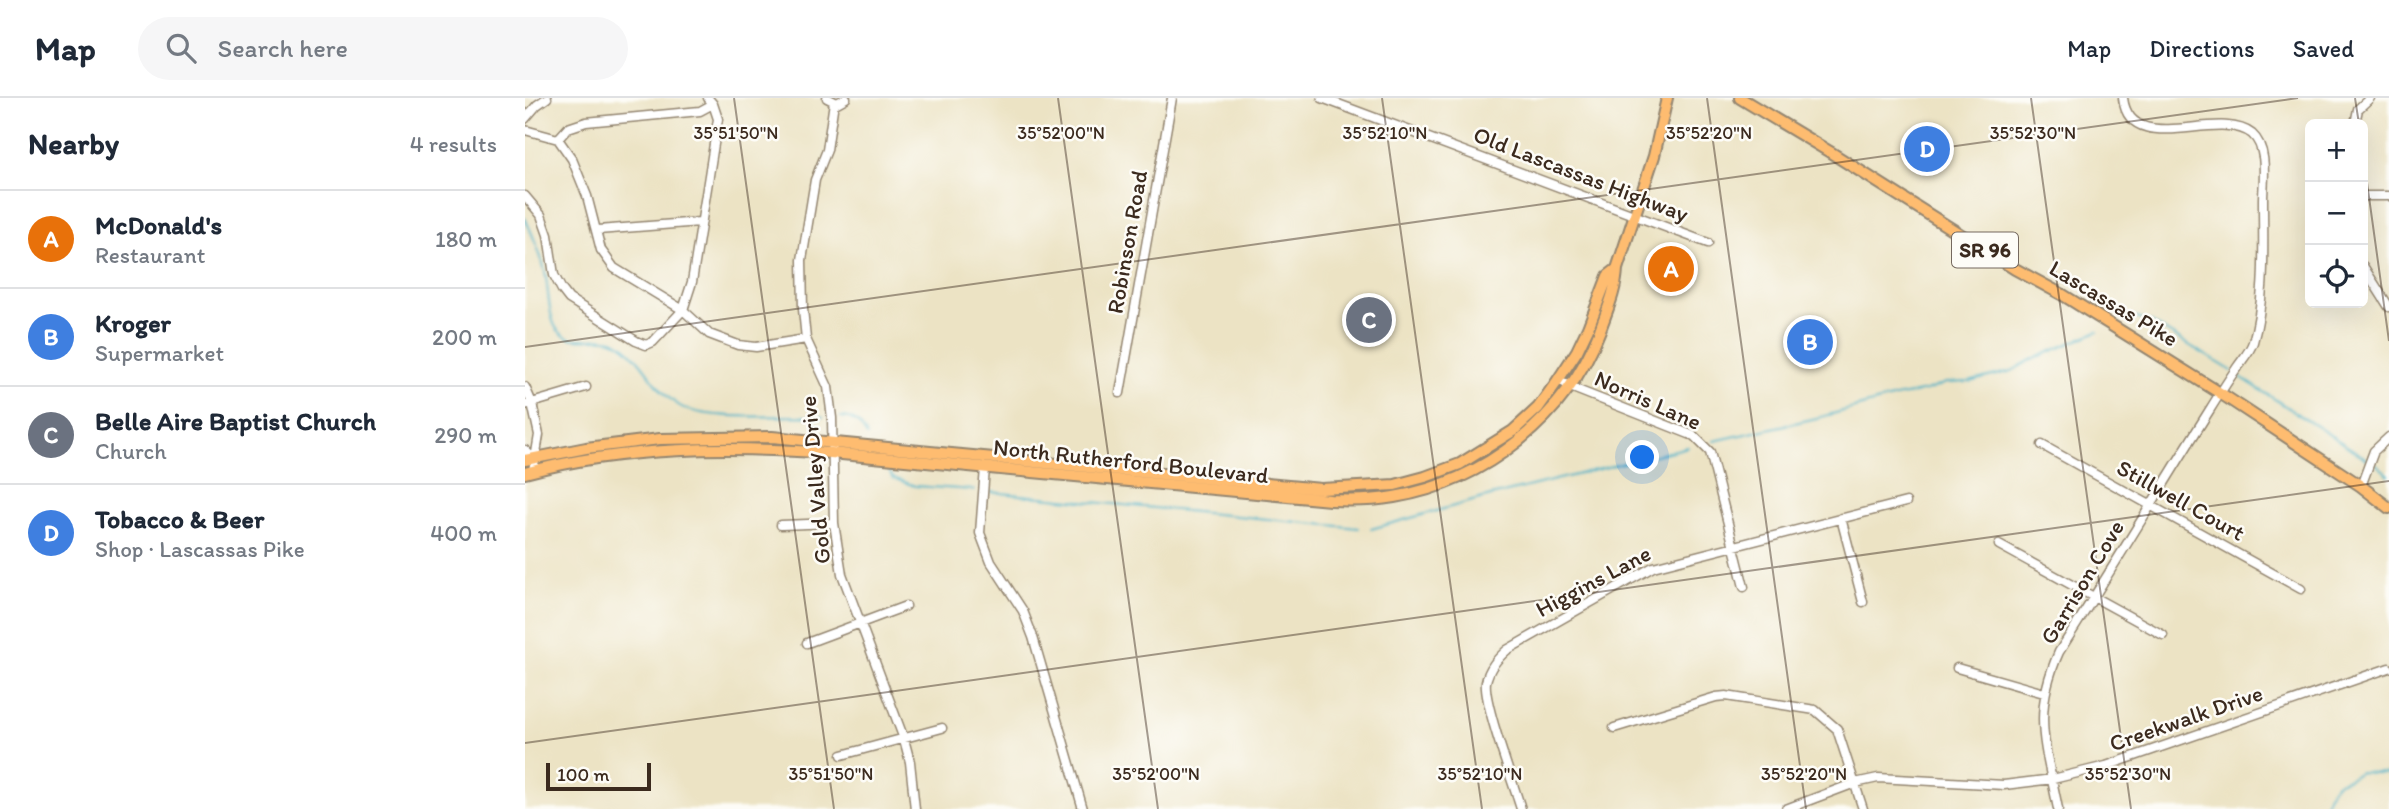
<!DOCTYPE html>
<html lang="en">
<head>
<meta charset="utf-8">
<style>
  :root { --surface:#fff; --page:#f6f6f7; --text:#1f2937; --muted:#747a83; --line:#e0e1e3; --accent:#b5179e }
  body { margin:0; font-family:Itim,sans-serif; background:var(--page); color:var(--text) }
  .controls { position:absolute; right:21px; top:21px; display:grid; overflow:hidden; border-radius:10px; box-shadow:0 7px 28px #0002 }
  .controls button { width:63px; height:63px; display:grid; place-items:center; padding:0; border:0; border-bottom:2px solid var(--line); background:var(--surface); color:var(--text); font:35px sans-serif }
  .scale { position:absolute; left:21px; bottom:18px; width:105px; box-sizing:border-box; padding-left:7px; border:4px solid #3b2a1e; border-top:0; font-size:19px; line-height:24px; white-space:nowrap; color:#3b2a1e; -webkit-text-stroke:5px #fdfcf7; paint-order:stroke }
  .you { position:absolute; left:1118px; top:360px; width:24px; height:24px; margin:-18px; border:5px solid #fff; border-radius:50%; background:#1a73e8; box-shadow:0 0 0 10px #1a73e833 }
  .badge { display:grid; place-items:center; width:46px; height:46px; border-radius:50%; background:var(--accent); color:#fff; font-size:23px; font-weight:700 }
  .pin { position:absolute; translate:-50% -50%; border:4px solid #fff; box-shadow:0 2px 7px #0006 }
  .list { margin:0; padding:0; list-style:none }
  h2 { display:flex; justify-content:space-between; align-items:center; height:91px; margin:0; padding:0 28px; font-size:30px }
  h2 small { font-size:23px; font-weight:400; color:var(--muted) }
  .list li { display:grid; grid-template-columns:46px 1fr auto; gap:21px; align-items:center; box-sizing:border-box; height:98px; padding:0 28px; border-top:2px solid var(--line) }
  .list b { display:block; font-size:26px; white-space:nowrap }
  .list p { margin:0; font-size:23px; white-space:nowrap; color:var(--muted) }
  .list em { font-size:23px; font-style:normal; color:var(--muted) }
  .icon { flex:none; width:38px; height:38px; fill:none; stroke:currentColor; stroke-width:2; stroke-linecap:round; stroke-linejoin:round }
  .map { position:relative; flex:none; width:1864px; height:711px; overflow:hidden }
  header { display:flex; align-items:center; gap:42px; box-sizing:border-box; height:98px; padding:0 35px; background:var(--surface); border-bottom:2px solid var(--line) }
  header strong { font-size:33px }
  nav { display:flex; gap:38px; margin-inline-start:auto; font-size:24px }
  .search { width:490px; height:63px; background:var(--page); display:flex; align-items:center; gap:18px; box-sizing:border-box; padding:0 24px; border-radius:38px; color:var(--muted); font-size:26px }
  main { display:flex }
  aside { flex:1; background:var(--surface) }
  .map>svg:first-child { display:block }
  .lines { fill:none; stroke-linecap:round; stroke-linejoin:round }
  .stream { stroke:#47b0c6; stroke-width:2 }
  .minor-casing { stroke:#948671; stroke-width:11 }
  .major-casing { stroke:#948671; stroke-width:14 }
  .minor { stroke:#fff; stroke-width:8 }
  .major { stroke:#febc70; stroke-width:10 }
  .ticks { fill:none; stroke:#3b2a1e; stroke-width:2; stroke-opacity:0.45 }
  .labels { text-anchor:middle; stroke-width:5; stroke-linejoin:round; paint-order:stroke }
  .shield { fill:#fdfcf7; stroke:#75695f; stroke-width:2 }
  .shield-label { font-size:21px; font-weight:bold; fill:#3b2a1e }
  .street-label { font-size:23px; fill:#3b2a1e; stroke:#fdfcf7 }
  .ticks-label { font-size:18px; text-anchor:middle; fill:#3b2a1e; stroke:#fdfcf7; stroke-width:5; stroke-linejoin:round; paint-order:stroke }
</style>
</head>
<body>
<header>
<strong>Map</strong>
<div class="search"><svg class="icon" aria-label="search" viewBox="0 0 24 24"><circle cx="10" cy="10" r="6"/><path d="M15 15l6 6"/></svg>Search here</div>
<nav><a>Map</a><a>Directions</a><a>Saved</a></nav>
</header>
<main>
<aside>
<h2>Nearby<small>4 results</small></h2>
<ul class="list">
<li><span class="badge" style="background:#e8710a">A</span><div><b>McDonald's</b><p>Restaurant</p></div><em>180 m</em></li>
<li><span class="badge" style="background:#3f7fe0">B</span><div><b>Kroger</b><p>Supermarket</p></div><em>200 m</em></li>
<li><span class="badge" style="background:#6b7280">C</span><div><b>Belle Aire Baptist Church</b><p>Church</p></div><em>290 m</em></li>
<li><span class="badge" style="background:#3f7fe0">D</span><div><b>Tobacco &amp; Beer</b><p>Shop · Lascassas Pike</p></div><em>400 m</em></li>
</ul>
</aside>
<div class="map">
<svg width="1864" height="711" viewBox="0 0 1864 711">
  <rect width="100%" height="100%" fill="#fdfcf7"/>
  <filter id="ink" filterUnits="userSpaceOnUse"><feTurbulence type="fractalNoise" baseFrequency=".0143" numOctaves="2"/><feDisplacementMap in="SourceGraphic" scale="14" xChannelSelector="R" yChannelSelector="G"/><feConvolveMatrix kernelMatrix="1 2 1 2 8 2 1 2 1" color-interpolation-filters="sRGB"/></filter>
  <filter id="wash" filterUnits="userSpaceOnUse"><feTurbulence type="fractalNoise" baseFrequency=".00686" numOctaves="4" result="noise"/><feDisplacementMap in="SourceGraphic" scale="28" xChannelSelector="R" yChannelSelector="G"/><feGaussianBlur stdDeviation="1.57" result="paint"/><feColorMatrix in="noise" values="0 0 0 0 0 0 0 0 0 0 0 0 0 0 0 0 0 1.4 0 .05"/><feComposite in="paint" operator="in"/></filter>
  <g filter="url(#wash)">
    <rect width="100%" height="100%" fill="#ece3c4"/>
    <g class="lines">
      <path class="stream" d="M0,120C8,138 16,155 20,174C23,188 24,222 32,231C47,251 73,234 92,244C118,258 129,293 155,308C181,324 265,316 298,319
        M1597,221L1608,219L1626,224L1707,273
        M1711,276L1842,361
        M316,319C331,320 335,326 342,338
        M1189,343L1296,319L1370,299L1401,293L1421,285L1444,284L1487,273L1504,263L1573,233
        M1850,365L1864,377
        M362,370L368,380L390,388L449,392
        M465,394L834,430
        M846,431L962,399L1163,349
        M1798,711C1802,702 1804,690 1813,685C1820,680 1828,680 1835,674L1864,676"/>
    </g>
  </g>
  <g filter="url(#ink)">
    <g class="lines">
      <g class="minor-casing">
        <path id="minor" d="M302,0L312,5L321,0
          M797,0L1183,145
          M309,4L302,52L290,82L277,162L278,211L281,241L303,289L307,320L309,425L317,476L379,641L385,664L390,711
          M0,21L12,7L22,0
          M1830,26L1833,11L1845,0
          M0,32L33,41L47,61L62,98L76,152L89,170L158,212L184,236L213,247L231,249L281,241
          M33,41L43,30L61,24L175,13L188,6L183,0
          M0,98L16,117L23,137L29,177L37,192L44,201L111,243L121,247L128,244L158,212L167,184L193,21L188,6
          M1838,98H1864
          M73,132L175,124
          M1838,168L1864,209
          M1034,281L1045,289L1169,338L1185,354L1219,489
          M0,289L7,305L14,337L8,373
          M595,295L647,0
          M0,307L61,289
          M1517,347L1776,491
          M0,352L8,360
          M460,370L455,435L466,464L498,513L508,539L558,711
          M1836,388L1849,353L1864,339
          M1316,420L1338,504
          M256,427L309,425
          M1474,447L1638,537
          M282,545L381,508
          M1432,570L1519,595
          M1089,630L1191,599L1201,598L1290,612L1312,631L1338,711
          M317,657L417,630
          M996,711C989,687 958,604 961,584C964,570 972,561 982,552L1128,469L1381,404
          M1261,711L1330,685L1353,680L1479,687L1528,681L1581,668L1864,570
          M1533,711C1521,648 1506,617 1534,554C1582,480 1627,404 1674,329C1686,310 1698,290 1711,271C1716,263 1725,254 1728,244C1741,199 1738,150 1738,102C1738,83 1744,51 1727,36C1694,9 1605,61 1598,0"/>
      </g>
      <g class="major-casing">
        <path id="major" d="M1215,0L1305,54L1490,171L1538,197L1695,295L1836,388L1864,410
          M0,362L61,350L135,341L247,339L796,391L870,387L900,379L935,366L988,333L1013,310L1031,285L1052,253L1063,230L1083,178L1092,171
          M0,375C98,348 206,348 306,355L805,402C826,403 847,403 869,399C960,384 1042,319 1075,232C1082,212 1091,193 1092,171L1129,58L1142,0"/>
      </g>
      <use href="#minor" class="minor"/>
      <use href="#major" class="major"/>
    </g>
  </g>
  <path class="ticks" d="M209,0L309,711M533,0L633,711M857,0L957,711M1182,0L1281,711M1506,0L1606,711M1830,0L1834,26M1838,56L1864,243M0,249L1773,0M0,645L1864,383"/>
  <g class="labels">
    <rect class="shield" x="1427" y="134.5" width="66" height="35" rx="5"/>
    <g class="shield-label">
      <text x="1460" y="159">SR 96</text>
    </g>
    <g class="street-label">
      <text transform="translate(1056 76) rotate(21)" y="8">Old Lascassas Highway</text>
      <text transform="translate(602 144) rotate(-80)" y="8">Robinson Road</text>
      <text transform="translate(1589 205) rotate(31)" y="8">Lascassas Pike</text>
      <text transform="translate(1123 302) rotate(24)" y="8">Norris Lane</text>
      <text transform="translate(606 363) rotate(6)" y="8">North Rutherford Boulevard</text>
      <text transform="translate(290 382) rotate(-95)" y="8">Gold Valley Drive</text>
      <text transform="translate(1656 402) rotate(29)" y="8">Stillwell Court</text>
      <text transform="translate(1068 483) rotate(-28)" y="8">Higgins Lane</text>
      <text transform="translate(1557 484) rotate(-59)" y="8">Garrison Cove</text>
      <text transform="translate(1661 620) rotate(-19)" y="8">Creekwalk Drive</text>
    </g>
  </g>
  <g class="ticks-label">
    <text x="211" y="41">35°51'50"N</text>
    <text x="536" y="41">35°52'00"N</text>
    <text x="860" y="41">35°52'10"N</text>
    <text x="1184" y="41">35°52'20"N</text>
    <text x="1508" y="41">35°52'30"N</text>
    <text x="306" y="682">35°51'50"N</text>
    <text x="631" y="682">35°52'00"N</text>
    <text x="955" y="682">35°52'10"N</text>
    <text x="1279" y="682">35°52'20"N</text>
    <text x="1603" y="682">35°52'30"N</text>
  </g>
</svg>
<div class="controls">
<button>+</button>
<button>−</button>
<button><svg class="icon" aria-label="locate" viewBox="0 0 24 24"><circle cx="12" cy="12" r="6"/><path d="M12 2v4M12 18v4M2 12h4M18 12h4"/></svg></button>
</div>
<div class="scale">100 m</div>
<div class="you"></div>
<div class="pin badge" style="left:1146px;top:171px;background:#e8710a">A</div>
<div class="pin badge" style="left:1285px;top:244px;background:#3f7fe0">B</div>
<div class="pin badge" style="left:844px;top:222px;background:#6b7280">C</div>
<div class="pin badge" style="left:1402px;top:51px;background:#3f7fe0">D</div>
</div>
</main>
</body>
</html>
